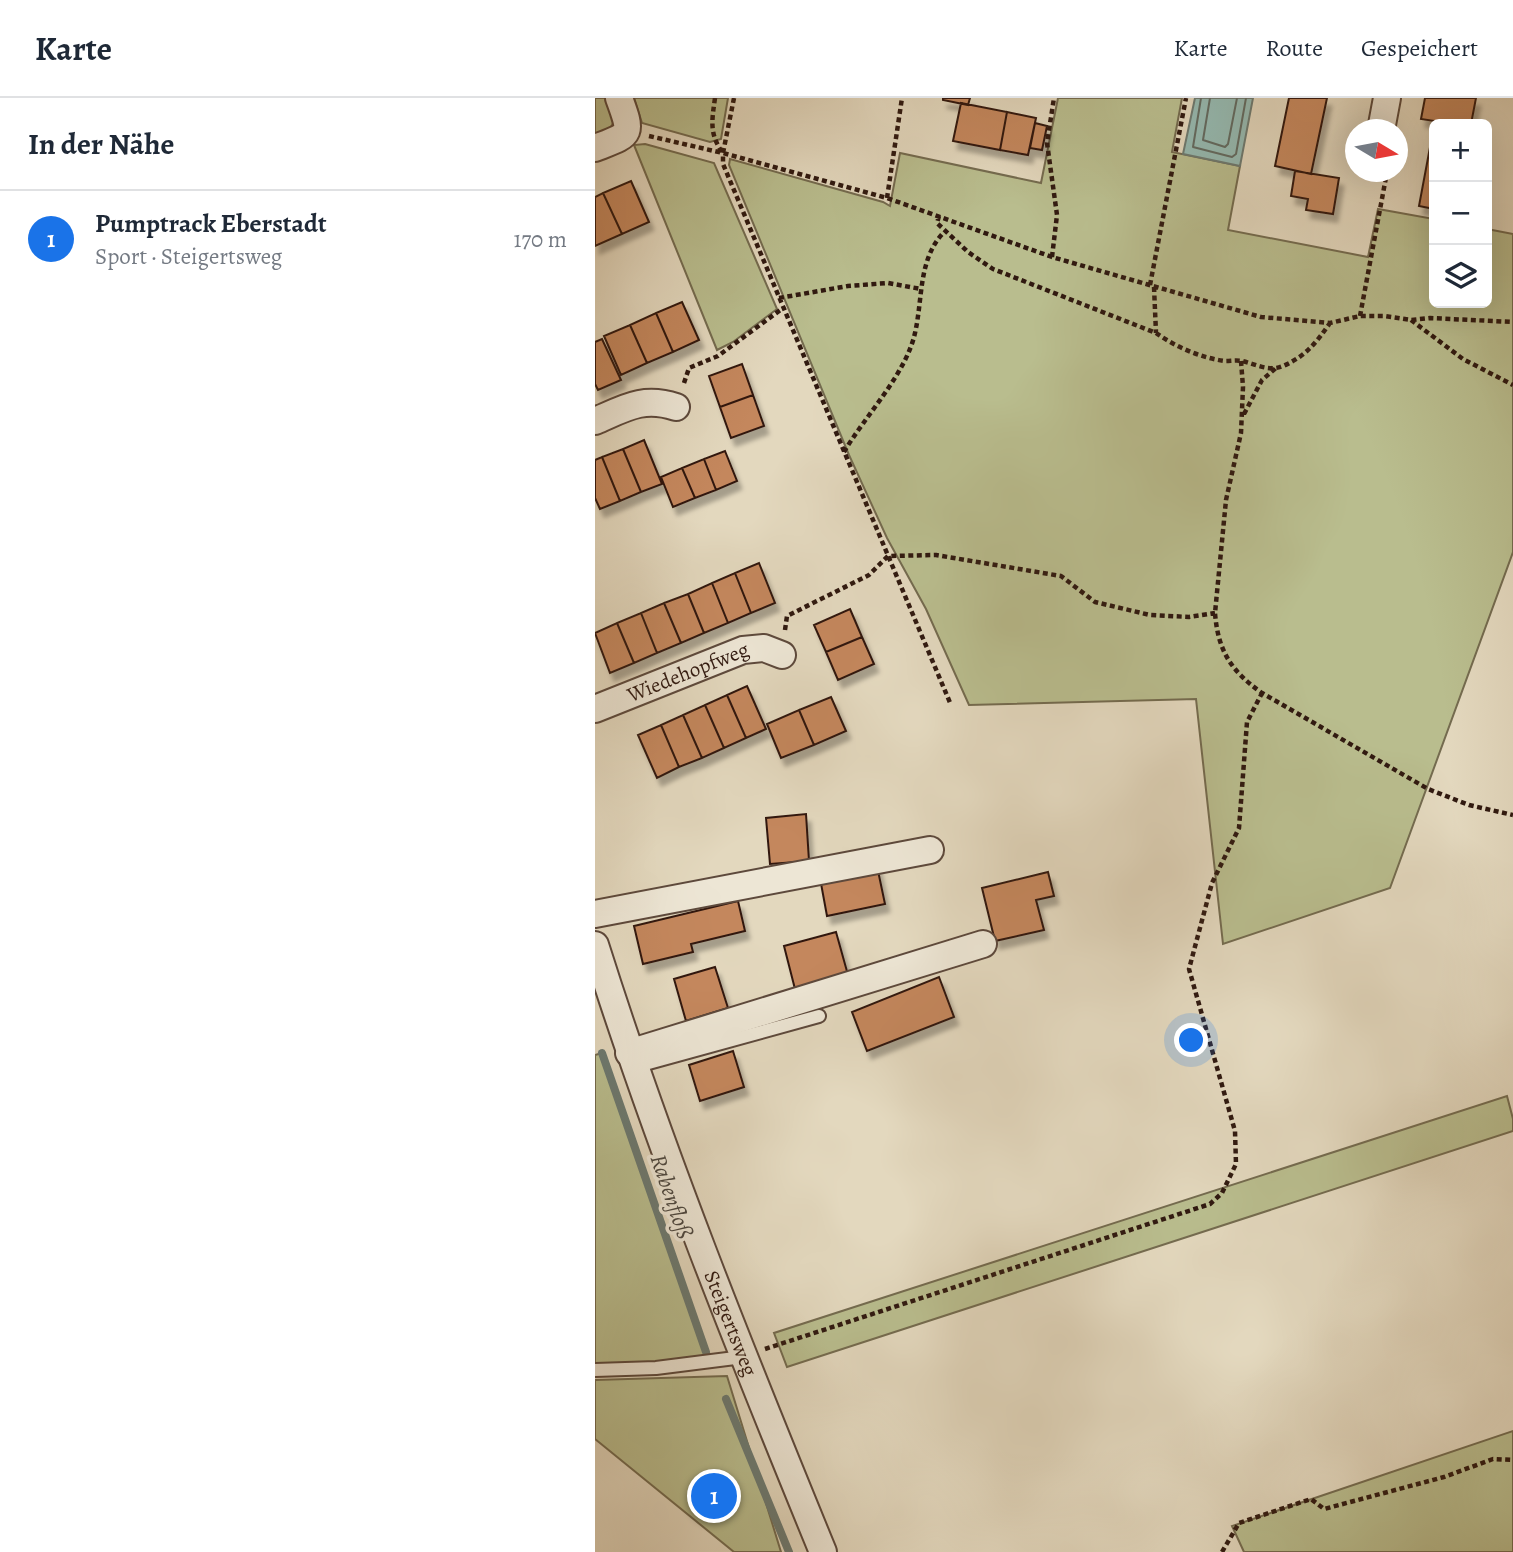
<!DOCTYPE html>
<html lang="de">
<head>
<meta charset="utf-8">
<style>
  :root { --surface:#fff; --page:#f6f6f7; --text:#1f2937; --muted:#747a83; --line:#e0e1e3; --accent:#1a73e8 }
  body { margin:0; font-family:Alegreya,serif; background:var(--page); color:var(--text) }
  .controls { position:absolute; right:21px; top:21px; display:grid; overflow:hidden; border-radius:10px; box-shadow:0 7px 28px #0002 }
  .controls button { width:63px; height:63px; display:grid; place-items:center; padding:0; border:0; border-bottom:2px solid var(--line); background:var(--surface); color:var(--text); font:35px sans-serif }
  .compass { position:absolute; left:750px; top:21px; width:63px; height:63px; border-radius:50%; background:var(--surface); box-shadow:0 7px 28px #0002; rotate:100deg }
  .you { position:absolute; left:597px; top:943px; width:24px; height:24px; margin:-18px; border:5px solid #fff; border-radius:50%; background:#1a73e8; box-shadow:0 0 0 10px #1a73e833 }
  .badge { display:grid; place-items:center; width:46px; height:46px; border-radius:50%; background:var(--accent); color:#fff; font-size:23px; font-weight:700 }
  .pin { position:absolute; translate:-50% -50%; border:4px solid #fff; box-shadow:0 2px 7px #0006 }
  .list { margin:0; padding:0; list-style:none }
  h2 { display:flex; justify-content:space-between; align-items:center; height:91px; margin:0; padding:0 28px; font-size:30px }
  h2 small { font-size:23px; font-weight:400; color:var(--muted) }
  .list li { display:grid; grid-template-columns:46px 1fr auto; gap:21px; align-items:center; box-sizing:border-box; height:98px; padding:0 28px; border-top:2px solid var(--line) }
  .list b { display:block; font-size:26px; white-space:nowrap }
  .list p { margin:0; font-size:23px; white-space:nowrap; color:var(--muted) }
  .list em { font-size:23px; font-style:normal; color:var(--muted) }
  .icon { flex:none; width:38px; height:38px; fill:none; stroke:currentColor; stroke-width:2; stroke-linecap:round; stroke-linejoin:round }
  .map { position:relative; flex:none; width:918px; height:1454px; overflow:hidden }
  header { display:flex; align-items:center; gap:42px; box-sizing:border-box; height:98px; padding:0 35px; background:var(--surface); border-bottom:2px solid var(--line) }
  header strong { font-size:33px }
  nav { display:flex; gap:38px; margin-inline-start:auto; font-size:24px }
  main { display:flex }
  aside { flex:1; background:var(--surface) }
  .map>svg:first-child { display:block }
  .green { fill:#b9bd8e; stroke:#746b4f; stroke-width:2 }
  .water { fill:#95bab2; stroke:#6d7a71; stroke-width:2 }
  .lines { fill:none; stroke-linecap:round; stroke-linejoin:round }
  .shore { stroke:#626a61; stroke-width:2 }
  .stream { stroke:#6d7a71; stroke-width:8 }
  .building { fill:#c4875d; stroke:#301910; stroke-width:2; filter:url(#shadow) }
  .service-casing { stroke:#5d493c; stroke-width:16 }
  .minor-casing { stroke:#5d493c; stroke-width:30 }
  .path { stroke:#301910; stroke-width:4.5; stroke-dasharray:5 3.5; stroke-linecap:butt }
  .service { stroke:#ede6d5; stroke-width:12 }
  .minor { stroke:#ede6d5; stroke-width:26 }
  .labels { text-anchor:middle; stroke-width:7; stroke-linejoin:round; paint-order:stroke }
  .street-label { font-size:21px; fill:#301910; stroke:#ede6d5 }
  .water-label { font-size:23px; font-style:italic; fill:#4e4941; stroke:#ede6d5 }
</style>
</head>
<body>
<header>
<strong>Karte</strong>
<nav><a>Karte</a><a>Route</a><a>Gespeichert</a></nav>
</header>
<main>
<aside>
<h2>In der Nähe<small></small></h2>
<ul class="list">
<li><span class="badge">1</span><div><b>Pumptrack Eberstadt</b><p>Sport · Steigertsweg</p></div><em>170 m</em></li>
</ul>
</aside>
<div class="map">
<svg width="918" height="1454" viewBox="0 0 918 1454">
  <defs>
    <filter id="shadow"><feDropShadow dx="4.5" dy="8" stdDeviation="2" flood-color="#0004"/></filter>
  </defs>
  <rect width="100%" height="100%" fill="#e3d8be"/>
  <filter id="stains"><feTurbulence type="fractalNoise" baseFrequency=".00286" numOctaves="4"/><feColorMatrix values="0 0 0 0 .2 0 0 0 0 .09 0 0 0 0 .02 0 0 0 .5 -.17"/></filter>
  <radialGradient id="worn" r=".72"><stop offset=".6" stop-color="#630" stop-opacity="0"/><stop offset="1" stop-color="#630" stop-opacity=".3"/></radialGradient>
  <path class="green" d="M0,0H13L20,22L13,34L0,39Z
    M39,0H133L126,41L115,44L47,25Z
    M463,0H587L577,54L645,68L633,132L773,159L783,111L839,121V205H892V131L918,136V454L795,790L628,846L601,601L374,607L331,511L292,440L254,357L134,67L135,61L288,104L295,108L305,55L446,85Z
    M50,46L119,65L182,211L138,244L122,252L39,47Z
    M7,955L111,1254L115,1264L0,1272V957Z
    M912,998L918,1021V1033L192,1269L179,1235Z
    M132,1278L186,1454H139L0,1341V1282Z
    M918,1333V1454H649L637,1428Z"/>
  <path class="water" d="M600,0H658L645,68L588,56Z"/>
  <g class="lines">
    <path class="shore" d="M606,0L598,49L637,59L641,56L651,0
      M615,0L608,42L630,49L633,46L642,0"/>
    <path class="stream" d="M7,955L111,1254
      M131,1301L194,1454"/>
  </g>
  <path class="building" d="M348,0H375L373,7L348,2Z
    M694,0H732L716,76L680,68Z
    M830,0H881L876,26H840V23L826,21Z
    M366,5L412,14L405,52L358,43Z
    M412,14L441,20L433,57L405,52Z
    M440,25L452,28L447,52L435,50Z
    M839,28V111L824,108Z
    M700,73L744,80L738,116L711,112L713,101L696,98Z
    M36,83L54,124L27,136L8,95Z
    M8,95L27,136L0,148V99Z
    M87,204L104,242L78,254L61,215Z
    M61,215L78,254L52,265L35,227Z
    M35,227L52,265L26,277L9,238Z
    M7,241L26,282L3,292L0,286V244Z
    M147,266L158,297L125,309L114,278Z
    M158,297L169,328L136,340L125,309Z
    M49,342L67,386L46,394L28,351Z
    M28,351L46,394L25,403L7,359Z
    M130,353L142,383L121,392L109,361Z
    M7,359L25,403L5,411L0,400V362Z
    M109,361L121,392L100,400L87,370Z
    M87,370L100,400L78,409L66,379Z
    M164,465L180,505L156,515L140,475Z
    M140,475L156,515L133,525L117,485Z
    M117,485L133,525L109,535L93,496Z
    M93,496L109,535L86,545L69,505Z
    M69,505L86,545L62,555L46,515Z
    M255,511L267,539L231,554L219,527Z
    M46,515L62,555L39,565L22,525Z
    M22,525L39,565L15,575L0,535Z
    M267,539L279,566L243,582L231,554Z
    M152,588L171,631L151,640L132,597Z
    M132,597L151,640L129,650L110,607Z
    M236,599L251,633L219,647L204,612Z
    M110,607L129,650L107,660L88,617Z
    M204,612L219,647L186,660L172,626Z
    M88,617L107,660L84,669L66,627Z
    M66,627L84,669L62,680L43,637Z
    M211,716L214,763L175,766L171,720Z
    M282,768L290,806L232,818L225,780Z
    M453,774L459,798L441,802L449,832L400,843L387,790Z
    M143,803L150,833L96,846L98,854L48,866L39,828Z
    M241,834L253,877L200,891L189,848Z
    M120,869L133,910L91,923L79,881Z
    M344,879L359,919L272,953L257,914Z
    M138,953L149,989L105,1003L94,967Z"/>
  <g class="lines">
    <g class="service-casing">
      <path id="service" d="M39,969L224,918
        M0,1272L61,1270L148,1259"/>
    </g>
    <g class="minor-casing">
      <g id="minor">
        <path d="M786,32L792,0"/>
        <path d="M0,50C36,36 38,38 24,0"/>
        <path d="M0,323C30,310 48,298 81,309"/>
        <path id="s1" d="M0,611L148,552L169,550L187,557"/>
        <path d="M0,816L335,752"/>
        <path id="s2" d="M0,847C65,1053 146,1254 228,1454"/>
        <path d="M34,955L388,846"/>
      </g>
    </g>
    <path class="path" d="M120,0C117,22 114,35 127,54
      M139,0L128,55V66L356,607
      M54,38L128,55L292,100L457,159L666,219L735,225L765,218H789L816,222L835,220L918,224
      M292,100L307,0
      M344,118L342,125L373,154L398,171L561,235C581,249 606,260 630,263C636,263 641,262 647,263C660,266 674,274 688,268C711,258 721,245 735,225
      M457,159L462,117L452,45L459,0
      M555,187L591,0
      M559,189L561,235
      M184,200L253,188L293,185L326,191
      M765,218L792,74
      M816,222L868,261L918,287
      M646,263L648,289L646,335L631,402L620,515C623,553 636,573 667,595L833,691L874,707L918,717
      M89,285L94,270L123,258L188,210
      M649,316L667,282L681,270
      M249,354C270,318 311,276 320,235C328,200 323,161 349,134
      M190,532L192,518L274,477L293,458L341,457L466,478L500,504L555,517L594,519L620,515
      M170,1251L615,1106L627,1095L641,1066L640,1033L594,871L617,785L644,730L652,624L667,595
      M627,1454L644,1425L716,1401L729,1411L849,1379L898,1361L918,1362"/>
    <use href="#service" class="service"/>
    <use href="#minor" class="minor"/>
  </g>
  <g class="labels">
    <g class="street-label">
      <text dy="7" stroke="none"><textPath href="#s1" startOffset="100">Wiedehopfweg</textPath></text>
      <text dy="7" stroke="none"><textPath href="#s2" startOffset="402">Steigertsweg</textPath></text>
    </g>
    <g class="water-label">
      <text transform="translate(77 1098) rotate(71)" y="8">Rabenfloß</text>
    </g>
  </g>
  <rect width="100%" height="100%" filter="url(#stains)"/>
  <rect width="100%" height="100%" fill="url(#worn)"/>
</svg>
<div class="controls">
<button>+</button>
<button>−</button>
<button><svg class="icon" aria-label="layers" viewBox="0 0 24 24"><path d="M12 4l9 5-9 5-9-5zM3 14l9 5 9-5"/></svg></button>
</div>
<svg class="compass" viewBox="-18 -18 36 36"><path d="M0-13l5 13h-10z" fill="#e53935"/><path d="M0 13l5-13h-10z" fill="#747a83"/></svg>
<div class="you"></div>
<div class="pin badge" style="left:119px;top:1398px">1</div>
</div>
</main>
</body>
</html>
